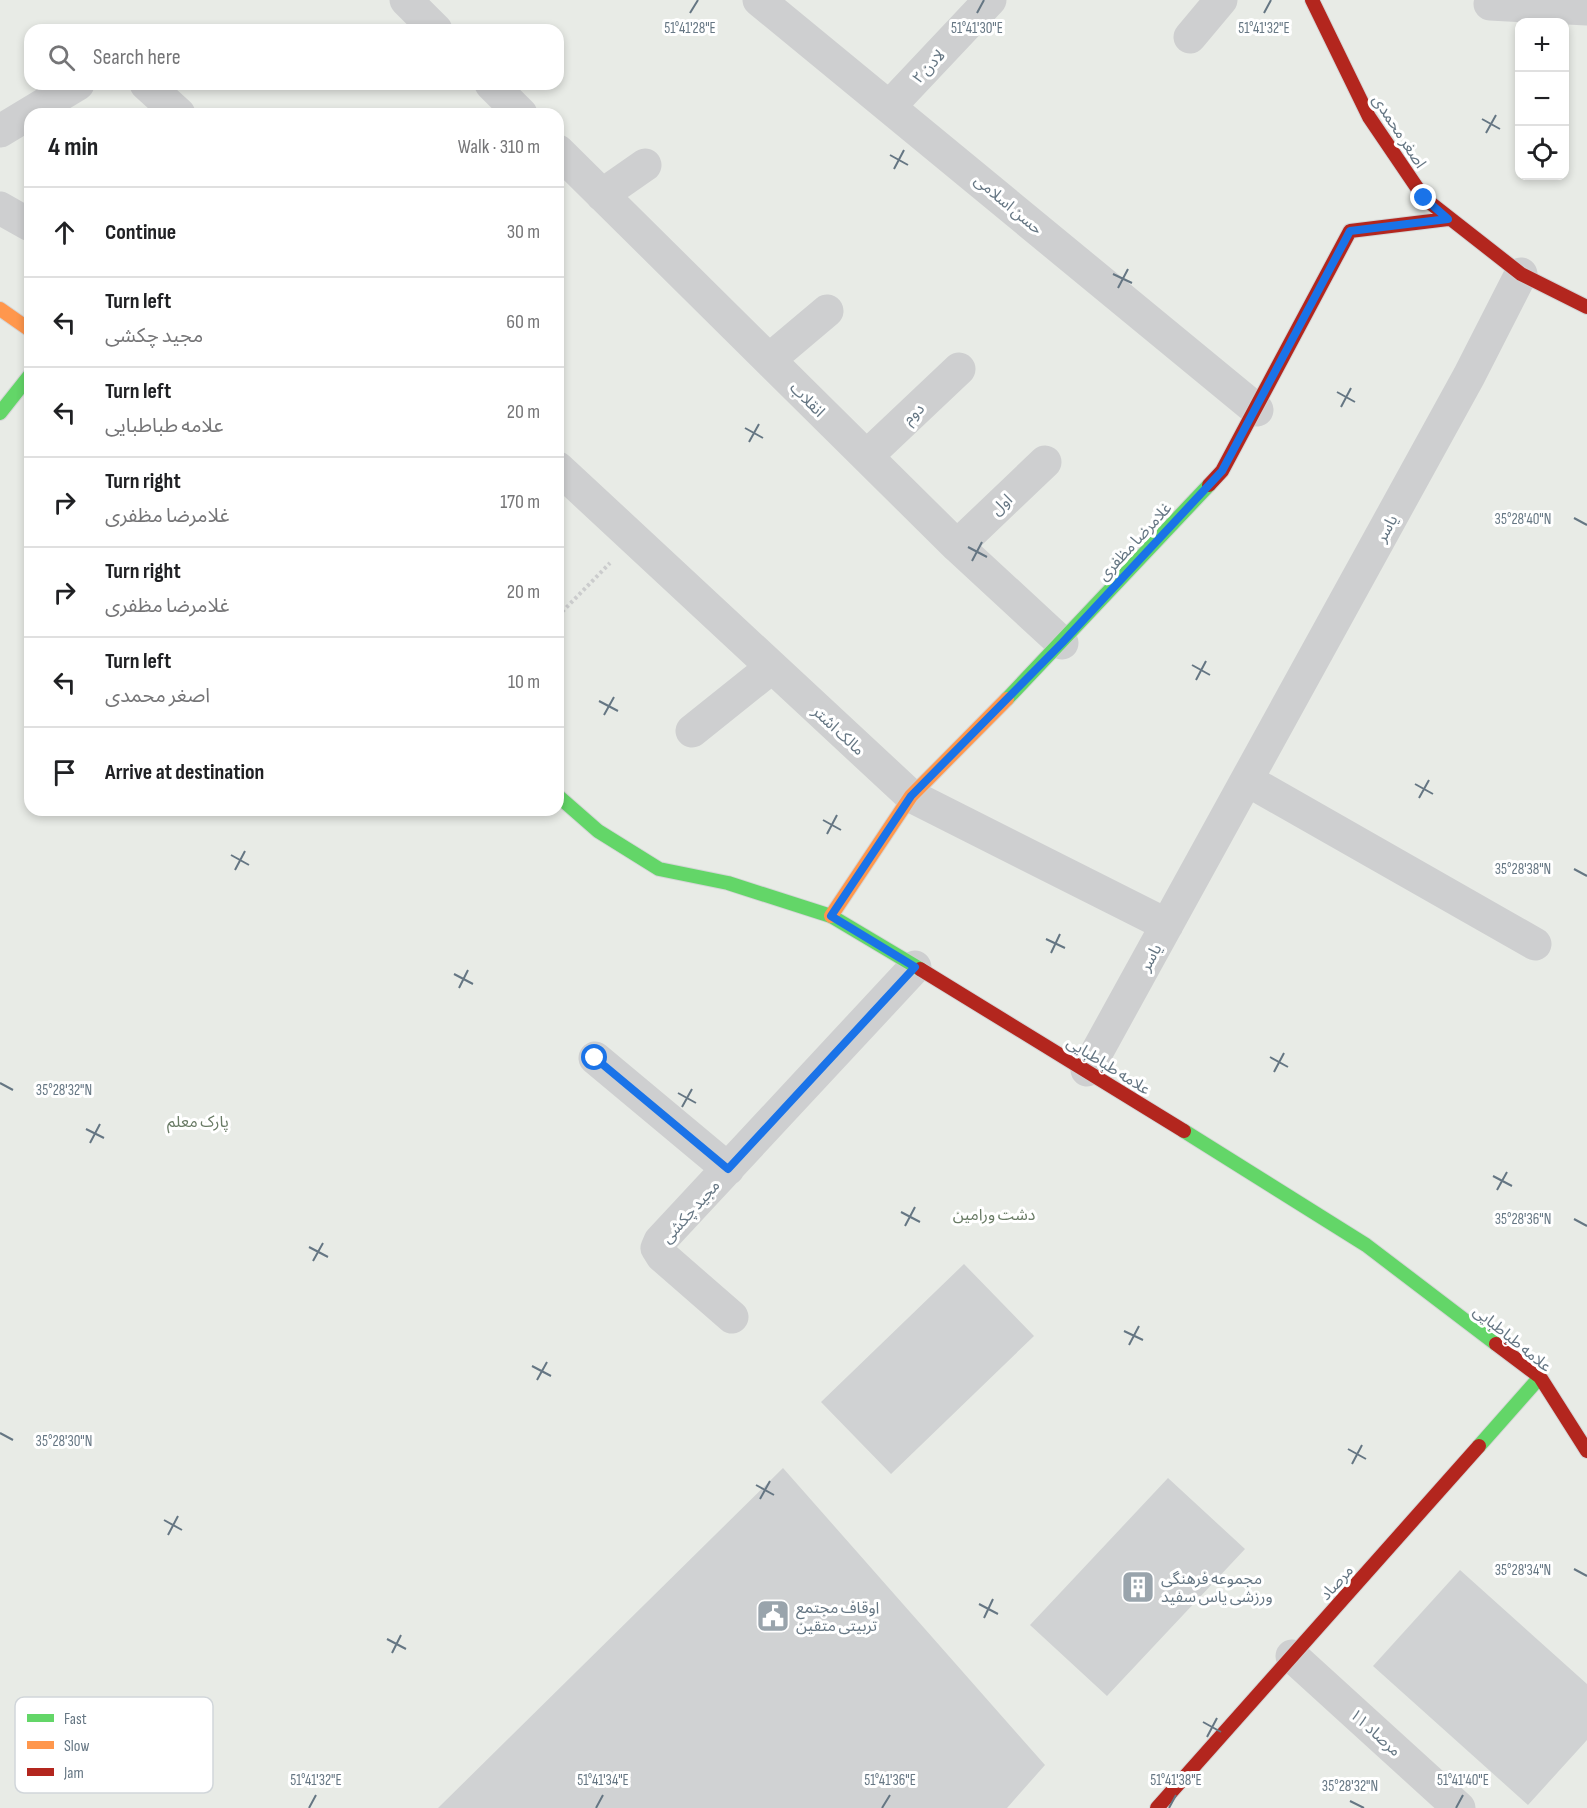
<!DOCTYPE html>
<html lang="en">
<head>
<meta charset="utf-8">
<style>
  :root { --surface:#fff; --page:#f6f6f6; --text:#202124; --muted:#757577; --line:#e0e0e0 }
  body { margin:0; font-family:"Sofia Sans Condensed","Noto Sans Arabic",sans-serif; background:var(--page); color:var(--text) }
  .controls { position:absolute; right:18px; top:18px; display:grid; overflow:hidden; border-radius:12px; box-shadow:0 3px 9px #0003 }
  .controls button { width:54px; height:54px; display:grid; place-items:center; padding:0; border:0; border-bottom:2px solid var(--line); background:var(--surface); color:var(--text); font:30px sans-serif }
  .stop { position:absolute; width:18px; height:18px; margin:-14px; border:4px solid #1a73e8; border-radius:50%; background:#fff }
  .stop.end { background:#1a73e8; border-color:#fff; box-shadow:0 2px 6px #0008 }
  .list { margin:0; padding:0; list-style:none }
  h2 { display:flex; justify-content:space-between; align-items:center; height:78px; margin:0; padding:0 24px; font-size:26px }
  h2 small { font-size:20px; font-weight:400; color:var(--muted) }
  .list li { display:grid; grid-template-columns:39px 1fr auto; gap:18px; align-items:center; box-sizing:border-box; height:90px; padding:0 24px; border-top:2px solid var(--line) }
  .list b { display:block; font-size:22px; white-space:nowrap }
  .list p { margin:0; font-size:20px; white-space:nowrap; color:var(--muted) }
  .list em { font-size:20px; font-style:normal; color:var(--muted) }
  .icon { flex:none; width:33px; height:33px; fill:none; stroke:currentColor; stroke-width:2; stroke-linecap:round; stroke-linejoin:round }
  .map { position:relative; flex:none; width:1587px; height:1808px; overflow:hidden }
  .search { position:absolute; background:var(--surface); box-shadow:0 3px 9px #0003; left:24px; top:24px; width:540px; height:66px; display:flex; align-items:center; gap:15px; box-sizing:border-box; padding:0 21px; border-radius:18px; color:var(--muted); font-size:22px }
  .panel { position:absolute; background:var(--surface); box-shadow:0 3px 9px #0003; left:24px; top:108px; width:540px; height:708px; border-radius:18px }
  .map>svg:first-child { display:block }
  .green { fill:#e8ebe6; fill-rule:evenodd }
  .building { fill:#d0d2d3 }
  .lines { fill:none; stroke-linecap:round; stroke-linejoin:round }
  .fast-casing { stroke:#d5d6d7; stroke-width:16 }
  .slow-casing { stroke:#d5d6d7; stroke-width:16 }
  .jam-casing { stroke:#d5d6d7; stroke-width:16 }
  .path { stroke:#cbcccd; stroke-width:4; stroke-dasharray:3 3; stroke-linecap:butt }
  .street { stroke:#cecfd0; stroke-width:33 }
  .fast { stroke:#63d668; stroke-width:14 }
  .slow { stroke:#ff974d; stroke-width:14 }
  .jam { stroke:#b3261e; stroke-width:14 }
  .route { stroke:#1a73e8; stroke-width:8 }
  .ticks { fill:none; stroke:#657683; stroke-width:2 }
  .labels { text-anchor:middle; stroke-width:6; stroke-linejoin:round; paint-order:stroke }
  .street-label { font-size:16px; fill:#657683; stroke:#fff }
  .park-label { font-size:16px; fill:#687a64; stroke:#fff }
  .poi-label { font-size:16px; fill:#657683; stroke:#fff; text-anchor:start }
  .key { fill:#fff; stroke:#d1d6da; stroke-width:1.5 }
  .key-label { font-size:16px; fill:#657683 }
  .ticks-label { font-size:15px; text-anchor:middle; fill:#657683; stroke:#fff; stroke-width:6; stroke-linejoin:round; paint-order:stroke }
</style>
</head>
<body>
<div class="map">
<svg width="1587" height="1808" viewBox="0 0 1587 1808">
  <rect width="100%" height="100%" fill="#f9f9f9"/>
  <path class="green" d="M0,0H1587V1808H0ZM1520,22H1564V176H1520ZM30,30H558V84H30ZM30,114H558V810H30Z"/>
  <path class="building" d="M964,1264L1034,1336L891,1474L821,1402Z
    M783,1468L1045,1765L1007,1808H438Z
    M1168,1478L1245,1549L1107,1696L1030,1625Z
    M1460,1570L1587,1684V1740L1528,1805L1373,1666Z"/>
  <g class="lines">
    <g class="fast-casing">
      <path id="fast" d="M0,413L30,375
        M1007,699L1209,485
        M558,796L598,831L659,869L728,883L831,916L920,969
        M1184,1131L1366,1245L1496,1344
        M1479,1446L1540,1377"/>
    </g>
    <g class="slow-casing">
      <path id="slow" d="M0,309L30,330
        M831,916L911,796L1007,699"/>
    </g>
    <g class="jam-casing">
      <path id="jam" d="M1312,0L1369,117L1424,198L1521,274L1587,307
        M1209,485L1222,471L1350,231L1448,219
        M920,969L1184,1131
        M1496,1344L1540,1377L1587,1451
        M1157,1808L1479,1446"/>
    </g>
    <path class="path" d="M558,616L610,563"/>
    <path class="street" d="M406,0L436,30
      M759,0L1257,410
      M1490,4L1587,9
      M1190,37L1221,0
      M146,84L179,114
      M491,84L521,114
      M890,106L990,0
      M0,131L78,84
      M558,151L957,546L1062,643
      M602,195L645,165
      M0,208L30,225
      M769,360L827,311
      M867,456L959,369
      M558,468L911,796L1167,925
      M957,546L1045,462
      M692,731L772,667
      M1247,780L1535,944
      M595,1058L728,1169
      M1087,1070L1469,376L1521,274
      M732,1317L662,1256L657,1248L660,1241L915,967
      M1292,1656L1459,1808"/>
    <use href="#fast" class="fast"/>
    <use href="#slow" class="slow"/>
    <use href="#jam" class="jam"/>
  </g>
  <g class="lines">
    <path class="route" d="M595,1058L728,1169L915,967L831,916L911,796L1062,643L1222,471L1350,231L1448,219L1424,198"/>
  </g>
  <path class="ticks" d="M690,13L698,0M977,13L984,0M1264,13L1271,0M1482,119L1500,129M1486,133L1496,115M890,155L908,165M894,169L904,150M1113,274L1132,283M1118,288L1128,269M1337,392L1355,402M1341,407L1351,388M745,428L763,438M749,442L759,424M1574,518L1587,525M968,547L987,557M972,561L982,542M1192,665L1210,675M1196,680L1206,661M599,701L618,711M604,715L614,697M1415,784L1433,794M1419,798L1429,780M823,820L841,830M827,834L837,815M231,855L249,865M1574,869L1587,876M235,870L245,851M1046,939L1065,948M1051,953L1060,934M454,974L473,984M459,988L468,970M1270,1057L1288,1067M1274,1072L1284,1053M0,1083L13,1090M678,1093L696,1103M682,1107L692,1089M86,1129L104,1138M90,1143L100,1124M1493,1176L1512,1186M1497,1190L1507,1172M901,1212L920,1222M1574,1219L1587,1226M905,1226L915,1207M309,1247L328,1257M313,1261L323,1243M1124,1331L1143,1340M1129,1345L1139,1326M532,1366L551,1376M537,1380L547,1362M0,1433L13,1440M1348,1449L1366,1459M1352,1464L1362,1445M756,1485L774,1495M760,1499L770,1481M164,1520L182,1530M168,1535L178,1516M1574,1569L1587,1576M979,1604L998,1614M984,1618L993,1599M387,1639L406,1649M392,1653L401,1635M1203,1722L1221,1732M1207,1737L1217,1718M1350,1801L1364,1808M309,1808L316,1795M596,1808L603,1795M882,1808L890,1795M1169,1808L1176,1795M1456,1808L1463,1795"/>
  <defs>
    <g id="building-square" transform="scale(1.725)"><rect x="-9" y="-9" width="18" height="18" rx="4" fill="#99a4ac" stroke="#fff"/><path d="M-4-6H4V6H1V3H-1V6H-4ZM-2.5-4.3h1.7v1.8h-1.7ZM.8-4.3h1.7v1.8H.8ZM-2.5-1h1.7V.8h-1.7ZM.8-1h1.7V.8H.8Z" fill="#fff"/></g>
    <g id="civic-square" transform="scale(1.725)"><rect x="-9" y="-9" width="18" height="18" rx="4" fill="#99a4ac" stroke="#fff"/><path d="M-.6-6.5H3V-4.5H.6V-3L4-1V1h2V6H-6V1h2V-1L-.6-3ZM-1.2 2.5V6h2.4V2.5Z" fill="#fff"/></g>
  </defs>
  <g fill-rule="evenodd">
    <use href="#building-square" x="1138" y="1587"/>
    <use href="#civic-square" x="773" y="1616"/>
  </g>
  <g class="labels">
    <g class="street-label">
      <text transform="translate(928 66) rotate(-47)" y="6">لادن ۲</text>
      <text transform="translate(1400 131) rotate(57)" y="6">اصغر محمدی</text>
      <text transform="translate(1009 204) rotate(40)" y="6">حسن اسلامی</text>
      <text transform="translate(808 399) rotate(45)" y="6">انقلاب</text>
      <text transform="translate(913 413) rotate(-43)" y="6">دوم</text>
      <text transform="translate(1001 504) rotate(-43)" y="6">اول</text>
      <text transform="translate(1386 528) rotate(-61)" y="6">یاسر</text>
      <text transform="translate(1134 541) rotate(-47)" y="6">غلامرضا مظفری</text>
      <text transform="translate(839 730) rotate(43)" y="6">مالک اشتر</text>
      <text transform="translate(1150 957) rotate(-61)" y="6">یاسر</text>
      <text transform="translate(1109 1065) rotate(32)" y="6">علامه طباطبایی</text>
      <text transform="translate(690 1211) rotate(-48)" y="6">مجید چکشی</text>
      <text transform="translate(1513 1338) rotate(39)" y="6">علامه طباطبایی</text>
      <text transform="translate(1336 1582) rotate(-48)" y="6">مرصاد</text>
      <text transform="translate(1376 1732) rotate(42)" y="6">مرصاد ۱۱</text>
    </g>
    <g class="park-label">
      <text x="198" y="1127">پارک معلم</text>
      <text x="994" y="1220">دشت ورامین</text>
    </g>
    <g class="poi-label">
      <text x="1161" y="1584">مجموعه فرهنگی<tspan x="1161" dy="18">ورزشی یاس سفید</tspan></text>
      <text x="796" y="1613">اوقاف مجتمع<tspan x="796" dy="18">تربیتی متقین</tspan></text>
    </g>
  </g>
  <rect x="15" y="1697" width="198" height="96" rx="9" class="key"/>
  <rect x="27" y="1714" width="27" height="8" fill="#63d668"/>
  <rect x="27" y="1741" width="27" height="8" fill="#ff974d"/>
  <rect x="27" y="1768" width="27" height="8" fill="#b3261e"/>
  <g class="key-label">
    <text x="64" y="1724">Fast</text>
    <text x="64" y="1751">Slow</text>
    <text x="64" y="1778">Jam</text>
  </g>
  <g class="ticks-label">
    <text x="690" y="33">51°41'28"E</text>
    <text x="977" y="33">51°41'30"E</text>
    <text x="1264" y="33">51°41'32"E</text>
    <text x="1523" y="524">35°28'40"N</text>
    <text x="1523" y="874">35°28'38"N</text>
    <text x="64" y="1095">35°28'32"N</text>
    <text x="1523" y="1224">35°28'36"N</text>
    <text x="64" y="1446">35°28'30"N</text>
    <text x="1523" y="1575">35°28'34"N</text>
    <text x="316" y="1785">51°41'32"E</text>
    <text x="603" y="1785">51°41'34"E</text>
    <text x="890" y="1785">51°41'36"E</text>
    <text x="1176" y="1785">51°41'38"E</text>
    <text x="1463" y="1785">51°41'40"E</text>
    <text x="1350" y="1791">35°28'32"N</text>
  </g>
</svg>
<div class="controls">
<button>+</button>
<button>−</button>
<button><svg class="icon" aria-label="locate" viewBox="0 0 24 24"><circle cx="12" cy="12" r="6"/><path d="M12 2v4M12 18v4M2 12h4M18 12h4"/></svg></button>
</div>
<div class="stop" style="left:595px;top:1058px"></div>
<div class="stop end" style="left:1424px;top:198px"></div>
<div class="search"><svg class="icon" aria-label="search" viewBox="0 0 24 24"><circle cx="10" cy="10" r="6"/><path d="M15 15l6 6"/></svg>Search here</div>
<section class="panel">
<h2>4 min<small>Walk · 310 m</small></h2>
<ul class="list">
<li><svg class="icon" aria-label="ahead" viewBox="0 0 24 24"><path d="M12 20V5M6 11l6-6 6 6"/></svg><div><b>Continue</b></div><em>30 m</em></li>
<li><svg class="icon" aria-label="left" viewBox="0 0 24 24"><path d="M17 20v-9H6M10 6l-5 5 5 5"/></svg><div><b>Turn left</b><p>مجید چکشی</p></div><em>60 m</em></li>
<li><svg class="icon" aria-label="left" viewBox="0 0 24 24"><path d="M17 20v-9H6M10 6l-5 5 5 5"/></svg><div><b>Turn left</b><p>علامه طباطبایی</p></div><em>20 m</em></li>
<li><svg class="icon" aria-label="right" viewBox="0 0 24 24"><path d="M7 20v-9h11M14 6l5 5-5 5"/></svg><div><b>Turn right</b><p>غلامرضا مظفری</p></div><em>170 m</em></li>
<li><svg class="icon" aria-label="right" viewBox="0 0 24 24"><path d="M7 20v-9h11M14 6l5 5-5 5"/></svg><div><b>Turn right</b><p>غلامرضا مظفری</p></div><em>20 m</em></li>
<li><svg class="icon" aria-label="left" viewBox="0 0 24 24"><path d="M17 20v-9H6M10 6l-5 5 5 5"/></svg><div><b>Turn left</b><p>اصغر محمدی</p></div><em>10 m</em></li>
<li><svg class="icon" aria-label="arrive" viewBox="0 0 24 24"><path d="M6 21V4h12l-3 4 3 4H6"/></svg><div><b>Arrive at destination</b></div></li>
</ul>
</section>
</div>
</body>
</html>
